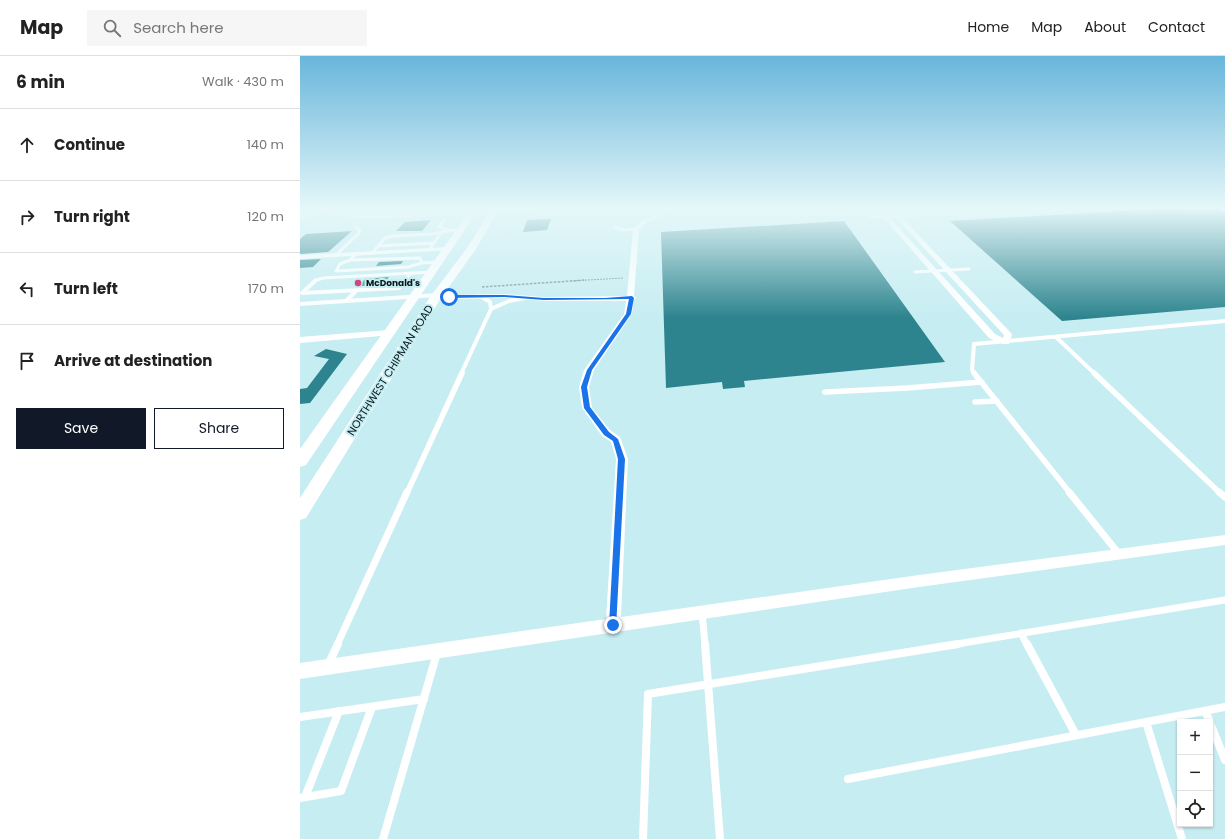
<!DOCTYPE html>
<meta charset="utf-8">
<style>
body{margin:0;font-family:Poppins,sans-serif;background:#f6f6f6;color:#222}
.controls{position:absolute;right:12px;bottom:12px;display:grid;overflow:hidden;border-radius:0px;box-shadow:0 1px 3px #0004}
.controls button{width:36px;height:36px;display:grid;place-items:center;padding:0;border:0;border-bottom:1px solid #e0e0e0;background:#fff;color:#222;font:20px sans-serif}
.stop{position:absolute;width:12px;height:12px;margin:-9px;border:3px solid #1a73e8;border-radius:50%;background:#fff}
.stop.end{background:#1a73e8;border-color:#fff;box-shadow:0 1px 4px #0008}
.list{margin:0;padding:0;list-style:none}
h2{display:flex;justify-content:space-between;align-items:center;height:52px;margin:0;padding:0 16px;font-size:17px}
h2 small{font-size:13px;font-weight:400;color:#767676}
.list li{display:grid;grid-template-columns:26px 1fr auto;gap:12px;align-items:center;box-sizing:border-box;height:72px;padding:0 16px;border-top:1px solid #e0e0e0}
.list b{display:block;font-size:15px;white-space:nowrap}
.list em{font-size:13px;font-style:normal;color:#767676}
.actions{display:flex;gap:8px;padding:12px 16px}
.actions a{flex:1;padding:9px 0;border:1px solid #111827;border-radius:0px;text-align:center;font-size:14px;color:#111827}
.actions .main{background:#111827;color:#fff}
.icon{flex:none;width:22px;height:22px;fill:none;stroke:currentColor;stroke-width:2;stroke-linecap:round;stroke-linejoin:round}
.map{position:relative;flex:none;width:925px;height:783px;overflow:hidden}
header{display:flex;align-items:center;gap:24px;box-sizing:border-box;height:56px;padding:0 20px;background:#fff;border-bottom:1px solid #e0e0e0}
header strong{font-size:19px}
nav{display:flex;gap:22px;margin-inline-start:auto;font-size:14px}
.search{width:280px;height:36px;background:#f6f6f6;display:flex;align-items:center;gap:10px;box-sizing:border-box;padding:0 14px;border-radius:0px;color:#767676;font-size:15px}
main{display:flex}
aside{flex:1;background:#fff}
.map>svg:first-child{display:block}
.building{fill:#2d848e}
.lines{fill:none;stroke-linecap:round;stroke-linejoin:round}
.path-far1{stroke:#7c999d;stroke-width:1;stroke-dasharray:2 1;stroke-linecap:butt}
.path{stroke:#7c999d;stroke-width:1.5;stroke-dasharray:2.5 1.5;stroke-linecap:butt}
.service-far4{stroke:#fff;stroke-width:3}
.service-far3{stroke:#fff;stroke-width:4}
.service-far2{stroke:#fff;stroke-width:5.5}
.service-far1{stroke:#fff;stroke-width:7}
.service{stroke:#fff;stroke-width:8}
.minor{fill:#fff;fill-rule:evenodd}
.tertiary{fill:#fff;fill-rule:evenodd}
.secondary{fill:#fff;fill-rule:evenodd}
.route{fill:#1a73e8}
.poi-dot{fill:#d0457a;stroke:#c6edf2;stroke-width:1.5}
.labels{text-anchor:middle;stroke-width:4;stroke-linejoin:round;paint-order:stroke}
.far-poi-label{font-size:9px;font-weight:bold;fill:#081719;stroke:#c6edf2;text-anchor:start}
.street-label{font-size:11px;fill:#081719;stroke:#c6edf2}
</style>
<header>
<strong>Map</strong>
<div class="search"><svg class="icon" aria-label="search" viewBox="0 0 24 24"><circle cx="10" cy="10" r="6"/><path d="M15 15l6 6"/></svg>Search here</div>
<nav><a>Home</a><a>Map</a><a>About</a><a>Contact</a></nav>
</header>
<main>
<aside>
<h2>6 min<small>Walk · 430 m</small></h2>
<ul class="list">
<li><svg class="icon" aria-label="ahead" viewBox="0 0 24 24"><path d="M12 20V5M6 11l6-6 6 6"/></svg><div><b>Continue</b></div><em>140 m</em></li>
<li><svg class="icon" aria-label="right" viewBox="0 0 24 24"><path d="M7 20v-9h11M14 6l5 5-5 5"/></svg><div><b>Turn right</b></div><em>120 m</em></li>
<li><svg class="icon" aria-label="left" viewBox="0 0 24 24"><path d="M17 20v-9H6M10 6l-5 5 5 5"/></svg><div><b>Turn left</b></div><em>170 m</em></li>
<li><svg class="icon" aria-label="arrive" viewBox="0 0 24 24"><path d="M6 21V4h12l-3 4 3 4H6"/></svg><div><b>Arrive at destination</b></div></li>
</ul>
<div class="actions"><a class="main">Save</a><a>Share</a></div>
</aside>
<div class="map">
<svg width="925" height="783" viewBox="0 0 925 783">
<rect width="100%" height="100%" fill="#c6edf2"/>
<!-- building -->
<path class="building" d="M855,153H883L886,154L917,153L925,156V251L762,265L650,165Z
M251,163L247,174L223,176L227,164Z
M131,164L122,175H96L105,166Z
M544,165L645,306L444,325L445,331L423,333L422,326L366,332L361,176Z
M52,175L28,196L0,198V183L6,178Z
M21,203L13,211L0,212V204Z
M103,205L101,208L76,210L79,206Z
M89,221L82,229L59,230L65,223Z
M26,293L47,298L10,347L0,348V333L7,332L29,303L14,300Z"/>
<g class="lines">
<!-- path-far1 -->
<path class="path-far1" d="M240,154L276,153
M270,225L323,222"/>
<!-- path -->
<path class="path" d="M182,231L286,224"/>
<!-- service-far4 -->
<path class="service-far4" d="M78,155L81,153
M0,161L25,153
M571,161L616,159
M145,163L139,171L149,174
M315,171L323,174L336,173
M78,190L134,187
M129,194L141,177
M72,197L85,182L93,180L131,178L162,173
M56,198L50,204L120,202L122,207L139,206
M36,199L59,177L60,174L56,171
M50,204L40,208L36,215L108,211L122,207
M615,216L669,213
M14,225L23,222L132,216
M104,225L110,218"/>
<!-- service-far3 -->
<path class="service-far3" d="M16,224L2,237L99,232L105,224
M180,240L190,246L191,253L209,245L225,242
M47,244L56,235
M757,282L795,318
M161,318L191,253
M675,318L672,314L674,288L925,265"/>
<!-- service-far2 -->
<path class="service-far2" d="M674,317L770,437
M794,317L920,437
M525,336L607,332L682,326
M675,346L697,345
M107,437L162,317"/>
<!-- service-far1 -->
<path class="service-far1" d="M769,436L819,498
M919,436L925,441
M402,556L405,589
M721,577L727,589
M37,589L107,436
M651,589L925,544"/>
<!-- service -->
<path class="service" d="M405,588L420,783
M727,588L776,679
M28,609L38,588
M905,655L910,666
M0,661L124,643
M846,666L882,783
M910,667L925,704
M548,723L925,651
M5,741L39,655
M0,742L41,735L72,651
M83,783L137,597
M343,783L348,638L658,588"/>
<!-- minor -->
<path class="minor" d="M369,153H376L346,167L339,174L334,240L336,242L334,244L332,258L294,314L289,331L292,352L310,374L320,381L328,403L321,561L619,519L925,479V489L619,531L0,623V607L306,563L316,403L311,386L302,380L282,352L279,331L284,314L324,258L326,245H244L205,242L149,243L138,241L0,250V246L138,237L149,239L205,238L244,241L327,240L333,173L342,165Z
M576,153H582L695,278L703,282L704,279L588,153H594L711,277L712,279L709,288H703L689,282Z
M149,191L152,193L151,194L0,203V199Z
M89,274L92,275L93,277L92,279L0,287V281Z"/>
<!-- tertiary -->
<path class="tertiary" d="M14,153H27L68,159L192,153H234L230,155L68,163L42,160L15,155Z"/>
<!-- secondary -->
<path class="secondary" d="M171,153H179L6,409L0,411V393Z
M191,153H199L176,193L141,242L6,462L0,464V442L130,241L167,192Z"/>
</g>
<!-- sky -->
<linearGradient id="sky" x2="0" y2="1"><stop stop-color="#68b6db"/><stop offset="0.58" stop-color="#e5f7f9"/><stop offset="1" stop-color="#e5f7f9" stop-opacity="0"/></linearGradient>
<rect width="925" height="262" fill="url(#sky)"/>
<!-- route -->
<path class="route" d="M149,239H205L244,242H305L332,240L334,242L331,258L292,314L287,331L290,351L309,376L318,383L325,403L316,572L313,573L310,572L309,569L318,403L313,385L304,379L284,352L281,331L287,314L326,258L329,243L244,244L205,241L148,242Z"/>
<!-- markers -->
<circle class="poi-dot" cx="58" cy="227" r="4"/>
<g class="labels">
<!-- far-poi labels -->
<g class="far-poi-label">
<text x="66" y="230">McDonald's</text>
</g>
<!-- street labels -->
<g class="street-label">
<text transform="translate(90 314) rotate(-58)" y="4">NORTHWEST CHIPMAN ROAD</text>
</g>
</g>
</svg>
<div class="controls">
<button>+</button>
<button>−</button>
<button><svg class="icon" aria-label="locate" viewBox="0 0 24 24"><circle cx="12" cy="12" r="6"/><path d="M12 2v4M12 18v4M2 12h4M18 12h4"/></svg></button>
</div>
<div class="stop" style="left:149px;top:241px"></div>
<div class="stop end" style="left:313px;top:569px"></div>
</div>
</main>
